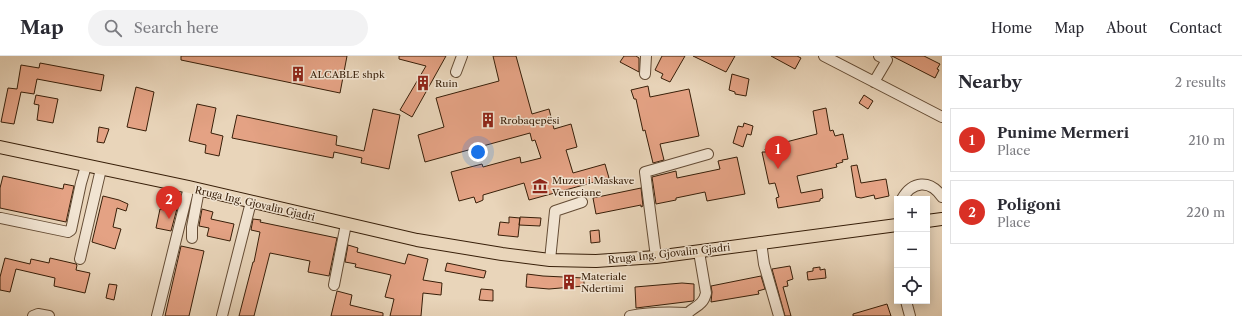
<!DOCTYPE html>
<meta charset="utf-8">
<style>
body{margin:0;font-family:"Libre Caslon Text",serif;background:#f2f2f3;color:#2b2b33}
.controls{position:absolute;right:12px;bottom:12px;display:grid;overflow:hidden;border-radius:0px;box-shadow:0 2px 10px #0003}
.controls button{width:36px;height:36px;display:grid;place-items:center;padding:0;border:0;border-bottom:1px solid #e1e1e2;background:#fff;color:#2b2b33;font:20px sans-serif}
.you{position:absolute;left:478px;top:96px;width:14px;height:14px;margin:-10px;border:3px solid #fff;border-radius:50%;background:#1a73e8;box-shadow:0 0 0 6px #1a73e833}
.badge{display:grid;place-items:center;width:26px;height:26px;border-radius:50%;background:#d93025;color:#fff;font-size:13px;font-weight:700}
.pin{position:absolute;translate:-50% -33px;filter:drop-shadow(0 1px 2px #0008)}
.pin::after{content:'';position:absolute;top:21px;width:14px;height:12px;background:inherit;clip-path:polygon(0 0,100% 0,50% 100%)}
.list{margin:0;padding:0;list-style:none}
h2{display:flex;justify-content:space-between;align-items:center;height:52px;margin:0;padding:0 16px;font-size:17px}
h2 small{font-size:13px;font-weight:400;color:#7c7c81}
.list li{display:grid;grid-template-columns:26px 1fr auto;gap:12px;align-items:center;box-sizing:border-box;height:64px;margin:0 8px 8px;padding:0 8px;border:1px solid #e1e1e2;border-radius:0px}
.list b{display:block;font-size:15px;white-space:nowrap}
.list p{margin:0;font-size:13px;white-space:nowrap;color:#7c7c81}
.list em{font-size:13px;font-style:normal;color:#7c7c81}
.icon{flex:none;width:22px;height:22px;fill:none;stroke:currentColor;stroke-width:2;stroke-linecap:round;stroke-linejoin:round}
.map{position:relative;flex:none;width:942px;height:260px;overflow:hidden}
header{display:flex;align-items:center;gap:24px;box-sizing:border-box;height:56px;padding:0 20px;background:#fff;border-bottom:1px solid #e1e1e2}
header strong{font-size:19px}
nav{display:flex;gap:22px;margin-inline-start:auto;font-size:14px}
.search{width:280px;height:36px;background:#f2f2f3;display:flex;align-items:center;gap:10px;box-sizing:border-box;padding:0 14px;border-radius:22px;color:#7c7c81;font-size:15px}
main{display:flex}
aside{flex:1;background:#fff}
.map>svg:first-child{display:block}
.building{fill:#e4a284;stroke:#381f09}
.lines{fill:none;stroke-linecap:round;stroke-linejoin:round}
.minor-casing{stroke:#644c35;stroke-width:12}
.major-casing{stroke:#381f09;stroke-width:14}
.minor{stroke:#f1e4d2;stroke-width:10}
.major{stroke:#e9d5ba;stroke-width:12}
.labels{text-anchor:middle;stroke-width:3;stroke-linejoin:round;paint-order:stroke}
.poi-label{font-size:10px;fill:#381f09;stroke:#f1e4d2;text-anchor:start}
.street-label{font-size:10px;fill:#381f09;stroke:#f1e4d2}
</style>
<header>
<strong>Map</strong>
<div class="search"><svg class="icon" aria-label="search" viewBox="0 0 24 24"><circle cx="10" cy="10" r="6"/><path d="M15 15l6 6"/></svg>Search here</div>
<nav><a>Home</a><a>Map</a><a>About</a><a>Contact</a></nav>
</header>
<main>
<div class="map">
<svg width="942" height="260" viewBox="0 0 942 260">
<rect width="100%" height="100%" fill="#e9d5ba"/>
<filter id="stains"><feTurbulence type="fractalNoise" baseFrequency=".005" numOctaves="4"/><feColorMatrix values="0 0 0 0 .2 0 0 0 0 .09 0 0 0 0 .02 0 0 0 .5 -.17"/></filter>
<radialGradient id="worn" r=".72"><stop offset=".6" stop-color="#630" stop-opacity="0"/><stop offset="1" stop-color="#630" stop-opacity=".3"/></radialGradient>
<!-- building -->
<path class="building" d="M181,0H347L340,37L181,4Z
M399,0H446L412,61L400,54L426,10L399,3Z
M493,0H516L532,58L549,53L554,73L571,68L577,91L566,94L573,117L605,108L609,122L529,144L524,127L483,139V144L481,145L476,147L474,141L459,145L451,116L482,108L483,111L520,101L521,107L541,102L535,84L532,85L530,77L425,106L418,79L444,71L436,42L499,25Z
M624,0H636L639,2V16L620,6Z
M662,0H685L670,26L661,22L663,18L655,14Z
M693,0H735L726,16Z
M771,0H797L801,2L795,13Z
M892,0H924L940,8L937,13L939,14L935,22Z
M40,7L104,19L101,35L37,23L34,38L21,36L14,68L1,66L8,32L17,33L21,9L39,12Z
M732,18L749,23L746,40L735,38V36L729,34Z
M648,30L650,41L689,33L699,80L660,88L664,104L653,107L645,74L643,75L636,43H634L631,34Z
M136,31L154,36L146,75L127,71Z
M36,39L58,43L53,67L37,64L39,49L34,48Z
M864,39L873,45L868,53L859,47Z
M197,48L216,52L211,77L223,80L219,100L205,97L206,89L189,85Z
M826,52L830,75L833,74L835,80L843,78L848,103L842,104L843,106L836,108L837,111L797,120L801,137L822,133L823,142L820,143V145L778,152L776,142L779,141L775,127L769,128L762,96H766L765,93L786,88V86L817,78L813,55Z
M373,53L400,59L389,113L361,107L362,102L334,96L333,102L232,82L237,59L337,80L336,89L364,95Z
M744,67L753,70L751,79L747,78L743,91L733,87L738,70L743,71Z
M99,71L109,73L104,87L97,86Z
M737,101L745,138L707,145L705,136L676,142V144L656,148L652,121L676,115L677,122L720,113L718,105Z
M857,109L861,127L886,123L889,140L875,143L874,139L861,142L856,141L851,110Z
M3,120L63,133L64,128L74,130L66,166L0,152V132Z
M641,132L643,150L641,151V149L596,158L593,142Z
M103,140L119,144L128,148L126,155L117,152L113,171L121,173L115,193L92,186Z
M171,148L178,149L171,175L156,172L160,153L169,155Z
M202,153L213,156L211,163L234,168L230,185L207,180L209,172L199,170Z
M509,161L520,162L518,181L498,179L500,166L509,167Z
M520,161L541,162L540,170L519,169Z
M253,163L261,164L260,166L337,182L329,220L308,216L310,205L270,197L254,260H239L253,206H254L260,176L251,174Z
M599,174L600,186L591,187L590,175Z
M348,189L358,192L357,196L405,208L408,198L428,203L423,224L442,227L441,239L423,237L421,260H390L394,243L385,241L391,219L355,211L356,208L345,206Z
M181,190L204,195L189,260H165Z
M5,202L30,208L31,203L49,207L50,202L76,208L77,209L76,214L90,217L85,237L54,230L55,222L16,213L10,236L0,234V221Z
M447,207L486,215L484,222L445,215Z
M790,210L793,223L787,225L788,230L783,231L791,260H785L772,213Z
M820,211V214L825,213L826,222L808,224L807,216L813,215V212Z
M527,218L543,220L584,222V230L549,233L526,231Z
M761,220L765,233L758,235L759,238L711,246L712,236L711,230Z
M682,227L694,228V244L693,245L636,252L635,231Z
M109,228L117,229L114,244L106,242Z
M481,233L493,234V245L479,244Z
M337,235L352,239L350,249L383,257V260H331Z
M887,248L891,260H853V258Z"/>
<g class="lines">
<defs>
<path id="minor" d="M824,0L942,61
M456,16L462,0
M645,18L646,0
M874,26L887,4L879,0
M902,143C912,125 930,123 942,141
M1,162L68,176L71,174L81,127L86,110
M192,182V171L199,134
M761,186L764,208L779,260
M656,201L645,116L708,98
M80,203L101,113
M550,204L555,155L582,146
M334,229L346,168
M906,245L910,260
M33,260L38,258L49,260
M157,260L189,131
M222,260L251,146
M630,260C649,256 668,256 687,257
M686,260C690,251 703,252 706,237L699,196"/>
<path id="major" d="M0,91L189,131L417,184L502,198L550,204L596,205L656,201L897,169
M927,165L942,163"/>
</defs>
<!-- minor casing -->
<use href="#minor" class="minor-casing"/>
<!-- major casing -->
<use href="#major" class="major-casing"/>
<!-- minor -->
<use href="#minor" class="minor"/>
<!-- major -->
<use href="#major" class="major"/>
</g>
<!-- icons -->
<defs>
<symbol id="building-bare" viewBox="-9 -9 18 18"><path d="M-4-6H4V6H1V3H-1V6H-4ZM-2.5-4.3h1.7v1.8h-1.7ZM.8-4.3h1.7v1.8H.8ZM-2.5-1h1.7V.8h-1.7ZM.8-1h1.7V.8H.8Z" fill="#8f2418" stroke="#f1e4d2" stroke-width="2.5" paint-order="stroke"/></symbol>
<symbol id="museum-bare" viewBox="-9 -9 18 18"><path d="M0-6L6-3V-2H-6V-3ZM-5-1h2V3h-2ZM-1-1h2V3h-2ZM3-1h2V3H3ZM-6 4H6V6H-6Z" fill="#8f2418" stroke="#f1e4d2" stroke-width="2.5" paint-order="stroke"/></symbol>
</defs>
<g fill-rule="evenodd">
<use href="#building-bare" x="287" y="7" width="22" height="22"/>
<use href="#building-bare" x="412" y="16" width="22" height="22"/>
<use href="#building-bare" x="477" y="53" width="22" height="22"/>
<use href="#museum-bare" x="529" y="119" width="22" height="22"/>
<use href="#building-bare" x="558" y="215" width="22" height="22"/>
</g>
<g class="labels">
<!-- poi labels -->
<g class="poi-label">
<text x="310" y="22">ALCABLE shpk</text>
<text x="435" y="31">Ruin</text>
<text x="500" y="68">Rrobaqepësi</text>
<text x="552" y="128">Muzeu i Maskave<tspan x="552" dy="12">Veneciane</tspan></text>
<text x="581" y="224">Materiale<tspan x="581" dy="12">Ndertimi</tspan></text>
</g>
<!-- street labels -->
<g class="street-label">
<text transform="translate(255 147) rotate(13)" y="4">Rruga Ing. Gjovalin Gjadri</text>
<text transform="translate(669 197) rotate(-6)" y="4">Rruga Ing. Gjovalin Gjadri</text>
</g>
</g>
<rect width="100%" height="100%" filter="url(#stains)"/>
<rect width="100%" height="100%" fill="url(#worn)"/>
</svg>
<div class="controls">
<button>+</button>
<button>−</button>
<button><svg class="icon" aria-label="locate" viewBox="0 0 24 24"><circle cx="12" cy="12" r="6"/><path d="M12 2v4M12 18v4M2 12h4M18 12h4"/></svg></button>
</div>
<div class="you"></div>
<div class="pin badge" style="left:778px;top:113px">1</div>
<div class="pin badge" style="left:169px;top:163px">2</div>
</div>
<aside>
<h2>Nearby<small>2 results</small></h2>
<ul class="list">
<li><span class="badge">1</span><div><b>Punime Mermeri</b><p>Place</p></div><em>210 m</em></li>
<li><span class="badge">2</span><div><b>Poligoni</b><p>Place</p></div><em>220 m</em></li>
</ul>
</aside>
</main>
